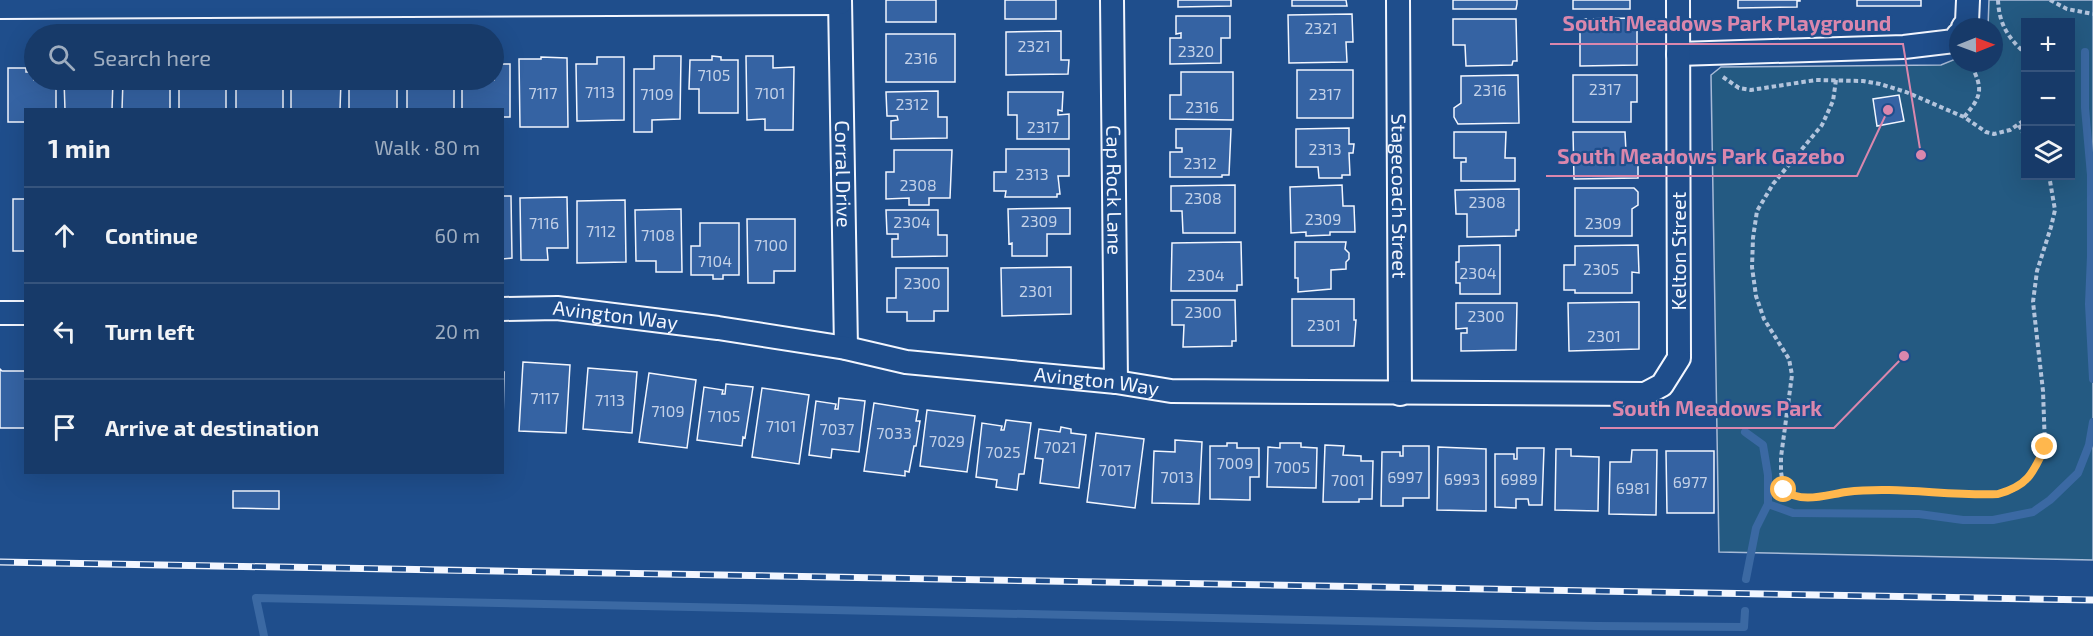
<!DOCTYPE html>
<meta charset="utf-8">
<style>
body{margin:0;font-family:"Exo 2",sans-serif;background:#20416f;color:#f1f3f6}
.controls{position:absolute;right:18px;top:18px;display:grid;overflow:hidden;border-radius:0px;box-shadow:0 6px 24px #0002}
.controls button{width:54px;height:54px;display:grid;place-items:center;padding:0;border:0;border-bottom:2px solid #36547d;background:#173a69;color:#f1f3f6;font:30px sans-serif}
.compass{position:absolute;left:1949px;top:18px;width:54px;height:54px;border-radius:50%;background:#173a69;box-shadow:0 6px 24px #0002;rotate:89deg}
.stop{position:absolute;width:18px;height:18px;margin:-14px;border:4px solid #ffb74d;border-radius:50%;background:#fff}
.stop.end{background:#ffb74d;border-color:#fff;box-shadow:0 2px 6px #0008}
.list{margin:0;padding:0;list-style:none}
h2{display:flex;justify-content:space-between;align-items:center;height:78px;margin:0;padding:0 24px;font-size:26px}
h2 small{font-size:20px;font-weight:400;color:#9eadc0}
.list li{display:grid;grid-template-columns:39px 1fr auto;gap:18px;align-items:center;box-sizing:border-box;height:96px;padding:0 24px;border-top:2px solid #36547d}
.list b{display:block;font-size:22px;white-space:nowrap}
.list em{font-size:20px;font-style:normal;color:#9eadc0}
.icon{flex:none;width:33px;height:33px;fill:none;stroke:currentColor;stroke-width:2;stroke-linecap:round;stroke-linejoin:round}
.map{position:relative;flex:none;width:2093px;height:636px;overflow:hidden}
.search{position:absolute;background:#173a69;box-shadow:0 6px 24px #0002;left:24px;top:24px;width:480px;height:66px;display:flex;align-items:center;gap:15px;box-sizing:border-box;padding:0 21px;border-radius:33px;color:#9eadc0;font-size:22px}
.panel{position:absolute;background:#173a69;box-shadow:0 6px 24px #0002;left:24px;top:108px;width:480px;height:366px;border-radius:0px}
.map>svg:first-child{display:block}
.green{fill:#245a82;stroke:#a8bbd7;stroke-width:1.5;fill-rule:evenodd}
.lines{fill:none;stroke-linecap:round;stroke-linejoin:round}
.stream{stroke:#3b69a3;stroke-width:8}
.building{fill:#3563a3;stroke:#f2f6ff;stroke-width:1.5}
.street-casing{stroke:#f2f6ff;stroke-width:26}
.path{stroke:#b3c4dc;stroke-width:4;stroke-dasharray:4.5 3;stroke-linecap:butt}
.street{stroke:#1f4e8c;stroke-width:22}
.rail-casing{stroke:#f2f6ff;stroke-width:7}
.rail{stroke:#1f4e8c;stroke-width:4.5;stroke-dasharray:14;stroke-linecap:butt}
.route{stroke:#ffb74d;stroke-width:8}
.labels{text-anchor:middle;stroke-width:4.5;stroke-linejoin:round;paint-order:stroke}
.number-label{font-size:16px;fill:#c3d1e8}
.street-label{font-size:20px;fill:#f2f6ff;stroke:#1f4e8c}
.leader{fill:none;stroke:#da87ad;stroke-width:2}
.callout-dot{fill:#da87ad;stroke:#1f4e8c;stroke-width:2}
.callout-label{font-size:21px;text-anchor:middle;font-weight:bold;fill:#da87ad;stroke:#1f4e8c;stroke-width:4.5;stroke-linejoin:round;paint-order:stroke}
</style>
<div class="map">
<svg width="2093" height="636" viewBox="0 0 2093 636">
<rect width="100%" height="100%" fill="#1f4e8c"/>
<!-- green -->
<path class="green" d="M1989,0H2093V560L1719,552L1711,75L1721,67L1941,65L1958,58V63H1994V27H1988ZM2026,22H2070V176H2026Z"/>
<g class="lines">
<!-- stream -->
<path class="stream" d="M2085,52V108L2091,175V256L2089,304L2093,379
M1745,432L1763,445L1768,475V504L1756,528L1746,579
M1768,504L1793,513L1919,514L1963,520H1993L2033,512L2050,500L2078,473L2089,445L2093,422
M264,636L256,598L1597,626L1744,627L1745,611"/>
</g>
<!-- building -->
<path class="building" d="M886,0H936V22H886Z
M1005,0H1056V19H1005Z
M1178,0H1231V6L1178,7Z
M1292,0H1346L1347,6H1292Z
M1453,0H1517V4L1516,9H1453Z
M1573,0H1630V9H1573Z
M1738,0H1800V1H1797V7L1738,8Z
M1857,0H1921V6H1857Z
M1352,14L1353,42H1346L1347,62L1289,63L1288,15Z
M1176,16H1230V38H1221V63L1170,64V38H1181V33L1176,34Z
M1637,18V65L1580,66V19Z
M1453,19H1516L1517,61H1513L1512,65L1466,66L1465,45H1453Z
M1061,31V60H1069L1068,74L1006,75V32Z
M886,34H955V82H886Z
M654,56H681L680,119L652,120V132H634V69H654Z
M712,56L721,57V60H738V113H699V89H689L690,60H712Z
M746,56H773V68L794,67L793,130H765V119L747,120Z
M541,57L567,58L568,127H520L519,59H541Z
M597,57H624V120L577,121L576,64H597Z
M31,61H34V80H56V110H26V122H8V68H26V72H31Z
M494,64H510V117H502V110L462,109V80H494Z
M1297,70H1353V118H1297Z
M1181,72H1233V120L1170,119V95H1181Z
M1518,75L1519,123L1458,124L1454,117V108L1461,103V76Z
M1573,75H1637V102H1631V122H1573Z
M64,80H113L112,110H65Z
M123,80H170V110H122Z
M179,80H226V110H179Z
M236,80H283V110H236Z
M291,80H341L340,110H291Z
M349,80H397V110H349Z
M407,80H454V110H407Z
M938,91V117H947V138L891,139V121L898,120L897,116H887L886,92Z
M1008,92H1063L1062,111L1058,110V115L1069,114V139H1017V115H1008Z
M1899,95L1904,121L1877,126L1873,99Z
M1349,128V144H1354L1353,153H1349L1350,175H1342V178H1319L1318,167H1296V129Z
M1176,129H1231L1229,175H1222V177H1170V152H1182V148H1176Z
M1454,132H1506L1505,158H1515V181H1461V162H1466V158H1454Z
M1573,132H1625L1626,152H1638V178L1574,179Z
M1006,149H1069V176H1058L1060,194H1057V197H1005L1006,191H994V172H1006Z
M894,150H952L950,198H929V205H909V198L886,199V172H894Z
M1235,185V233H1183L1182,211H1171V186Z
M1342,185L1343,206H1354L1355,232H1330V235L1306,236V232L1291,233L1290,187Z
M1575,188H1634L1638,192V205L1632,209V236H1575Z
M1519,189V230H1516V236L1467,237V214H1456L1455,190Z
M502,196H511L512,258L502,259Z
M567,197L568,248H547L548,260H521L520,198Z
M13,199H26V251H13Z
M625,200L626,262L577,263V201Z
M1070,208V234H1047V256H1012V243L1009,244L1008,209Z
M681,209L682,272H656V261H636L635,210Z
M886,210H938V235H947V256L892,257V239H898V234H887Z
M747,219H795V271H774V283H748Z
M700,223H739V275H723V279H713V275H691V246H700Z
M1241,242L1242,285H1237V291H1171L1172,243Z
M1295,242H1346L1345,249L1349,253V259L1346,262V269L1331,270V289L1298,292V278H1295Z
M1500,245V294H1460V283H1456V262H1459V246Z
M1638,245L1639,273L1632,272V293H1575V290H1564V265H1575V246Z
M1071,267V314L1002,316L1001,268Z
M896,268H948V311H934V321H907V312H887V298H896Z
M1292,299H1354V320H1356L1354,346H1292Z
M1172,300H1235L1236,341H1232V346L1183,347L1184,325H1172Z
M1639,302V349L1569,351L1568,303Z
M1456,303H1517L1516,350L1461,351V333H1467V328L1456,329Z
M523,362L570,365L566,433L519,431Z
M588,368L637,372L632,433L583,429Z
M0,369L2,371H26V428H0Z
M502,372H504L503,424H502Z
M649,373L696,380L687,448L639,442Z
M726,384L753,387L745,438L743,437L742,446L697,440L704,387L723,390L722,394H725Z
M762,388L809,395L799,464L752,457Z
M839,398L865,401L859,452L832,449L831,458L809,455L816,401L836,404L835,409H838Z
M874,403L918,410L916,421H920L916,446H914L909,472L905,471V476L864,471Z
M927,410L975,416L967,472L920,466Z
M1006,420L1031,423L1024,474H1019L1017,490L996,487L997,480L976,477L982,423L1002,426L1001,430H1004Z
M1061,427L1071,429V433L1086,435L1079,488L1040,483L1043,459L1035,458L1039,429L1060,432Z
M1096,433L1144,439L1135,508L1087,502Z
M1175,440L1202,442L1199,504L1152,503L1154,451L1175,452Z
M1227,443H1237V448H1259V477H1250V500L1210,499V446H1227Z
M1280,443H1301V447L1317,448L1316,488L1267,487L1268,447L1280,448Z
M1325,445L1344,446L1343,455L1361,456V461H1373L1372,499H1359V502H1323Z
M1403,446H1429V498H1403V506H1381L1382,452H1400V456H1403Z
M1438,447L1486,449V511L1437,510Z
M1517,448H1544L1542,505H1529L1528,499H1516V508L1495,507V454H1514V459H1517Z
M1556,449H1571V456L1599,457L1598,511L1555,510Z
M1632,450H1657L1656,515L1609,514L1610,462H1631Z
M1666,451H1714V513H1667Z
M233,491H279V509L233,508Z"/>
<g class="lines">
<defs>
<g id="street">
<path id="s1" d="M840,0L846,348"/>
<path id="s2" d="M1112,0L1116,382"/>
<path id="s3" d="M1398,0L1400,394"/>
<path d="M0,7L840,3"/>
<path d="M1963,27L1967,22L1968,0"/>
<path d="M1678,54L1904,47L1954,41L1958,35"/>
<path id="s4" d="M502,309L557,308L718,328L846,348L906,362L1116,382L1171,391L1645,394L1662,385L1679,358L1678,0"/>
<path d="M0,313H26"/>
</g>
</defs>
<!-- street casing -->
<use href="#street" class="street-casing"/>
<!-- path -->
<path class="path" d="M1998,0C1999,24 2008,38 2026,54
M2050,0L2067,9L2093,14
M1723,77L1739,88L1751,90L1816,80L1863,81L1880,84L1906,92L1964,117L1986,132L1994,134L2010,130L2026,119
M1836,80L1833,101L1822,125L1773,184L1757,211L1753,238L1752,267L1756,296L1764,319L1789,359L1792,375L1781,457V472L1784,490C1801,504 1825,495 1846,492C1896,486 1947,496 1998,494L2013,490L2028,480L2037,466L2045,447L2043,391L2033,302L2037,271L2051,227L2055,210L2050,181L2046,176
M1964,117C1983,95 1983,88 1970,63
M2019,125L2026,139"/>
<!-- street -->
<use href="#street" class="street"/>
<defs>
<path id="rail" d="M0,562L2093,600"/>
</defs>
<!-- rail casing -->
<use href="#rail" class="rail-casing"/>
<!-- rail -->
<use href="#rail" class="rail"/>
</g>
<g class="lines">
<!-- route -->
<path class="route" d="M1784,490C1801,504 1826,495 1846,492C1896,486 1947,496 1998,494C2027,486 2033,474 2045,447"/>
</g>
<g class="labels">
<!-- number labels -->
<g class="number-label">
<text x="1321" y="34">2321</text>
<text x="1034" y="52">2321</text>
<text x="1196" y="57">2320</text>
<text x="921" y="64">2316</text>
<text x="714" y="81">7105</text>
<text x="1605" y="95">2317</text>
<text x="1490" y="96">2316</text>
<text x="600" y="98">7113</text>
<text x="543" y="99">7117</text>
<text x="770" y="99">7101</text>
<text x="657" y="100">7109</text>
<text x="1325" y="100">2317</text>
<text x="912" y="110">2312</text>
<text x="1202" y="113">2316</text>
<text x="1043" y="133">2317</text>
<text x="1325" y="155">2313</text>
<text x="1200" y="169">2312</text>
<text x="1032" y="180">2313</text>
<text x="918" y="191">2308</text>
<text x="1203" y="204">2308</text>
<text x="1487" y="208">2308</text>
<text x="1323" y="225">2309</text>
<text x="1039" y="227">2309</text>
<text x="912" y="228">2304</text>
<text x="544" y="229">7116</text>
<text x="1603" y="229">2309</text>
<text x="601" y="237">7112</text>
<text x="658" y="241">7108</text>
<text x="771" y="251">7100</text>
<text x="715" y="267">7104</text>
<text x="1601" y="275">2305</text>
<text x="1478" y="279">2304</text>
<text x="1206" y="281">2304</text>
<text x="922" y="289">2300</text>
<text x="1036" y="297">2301</text>
<text x="1203" y="318">2300</text>
<text x="1486" y="322">2300</text>
<text x="1324" y="331">2301</text>
<text x="1604" y="342">2301</text>
<text x="545" y="404">7117</text>
<text x="610" y="406">7113</text>
<text x="668" y="417">7109</text>
<text x="724" y="422">7105</text>
<text x="781" y="432">7101</text>
<text x="837" y="435">7037</text>
<text x="894" y="439">7033</text>
<text x="947" y="447">7029</text>
<text x="1060" y="453">7021</text>
<text x="1003" y="458">7025</text>
<text x="1235" y="469">7009</text>
<text x="1292" y="473">7005</text>
<text x="1115" y="476">7017</text>
<text x="1177" y="483">7013</text>
<text x="1405" y="483">6997</text>
<text x="1462" y="485">6993</text>
<text x="1519" y="485">6989</text>
<text x="1348" y="486">7001</text>
<text x="1690" y="488">6977</text>
<text x="1633" y="494">6981</text>
</g>
<!-- street labels -->
<g class="street-label">
<text dy="7" stroke="none"><textPath href="#s1" startOffset="174">Corral Drive</textPath></text>
<text dy="7" stroke="none"><textPath href="#s2" startOffset="190">Cap Rock Lane</textPath></text>
<text dy="7" stroke="none"><textPath href="#s3" startOffset="196">Stagecoach Street</textPath></text>
<text transform="translate(1679 251) rotate(-90)" y="7">Kelton Street</text>
<text dy="7" stroke="none"><textPath href="#s4" startOffset="114">Avington Way</textPath></text>
<text dy="7" stroke="none"><textPath href="#s4" startOffset="600">Avington Way</textPath></text>
</g>
</g>
<!-- callouts -->
<path class="leader" d="M1921 155L1903 44H1550M1888 110L1857 176H1546M1904 356L1834 428H1600"/>
<g class="callout-dot">
<circle cx="1921" cy="155" r="6"/>
<circle cx="1888" cy="110" r="6"/>
<circle cx="1904" cy="356" r="6"/>
</g>
<g class="callout-label">
<text x="1727" y="31">South Meadows Park Playground</text>
<text x="1701" y="164">South Meadows Park Gazebo</text>
<text x="1717" y="416">South Meadows Park</text>
</g>
</svg>
<div class="controls">
<button>+</button>
<button>−</button>
<button><svg class="icon" aria-label="layers" viewBox="0 0 24 24"><path d="M12 4l9 5-9 5-9-5zM3 14l9 5 9-5"/></svg></button>
</div>
<svg class="compass" viewBox="-18 -18 36 36"><path d="M0-13l5 13h-10z" fill="#e53935"/><path d="M0 13l5-13h-10z" fill="#9eadc0"/></svg>
<div class="stop" style="left:1784px;top:490px"></div>
<div class="stop end" style="left:2045px;top:447px"></div>
<div class="search"><svg class="icon" aria-label="search" viewBox="0 0 24 24"><circle cx="10" cy="10" r="6"/><path d="M15 15l6 6"/></svg>Search here</div>
<section class="panel">
<h2>1 min<small>Walk · 80 m</small></h2>
<ul class="list">
<li><svg class="icon" aria-label="ahead" viewBox="0 0 24 24"><path d="M12 20V5M6 11l6-6 6 6"/></svg><div><b>Continue</b></div><em>60 m</em></li>
<li><svg class="icon" aria-label="left" viewBox="0 0 24 24"><path d="M17 20v-9H6M10 6l-5 5 5 5"/></svg><div><b>Turn left</b></div><em>20 m</em></li>
<li><svg class="icon" aria-label="arrive" viewBox="0 0 24 24"><path d="M6 21V4h12l-3 4 3 4H6"/></svg><div><b>Arrive at destination</b></div></li>
</ul>
</section>
</div>
